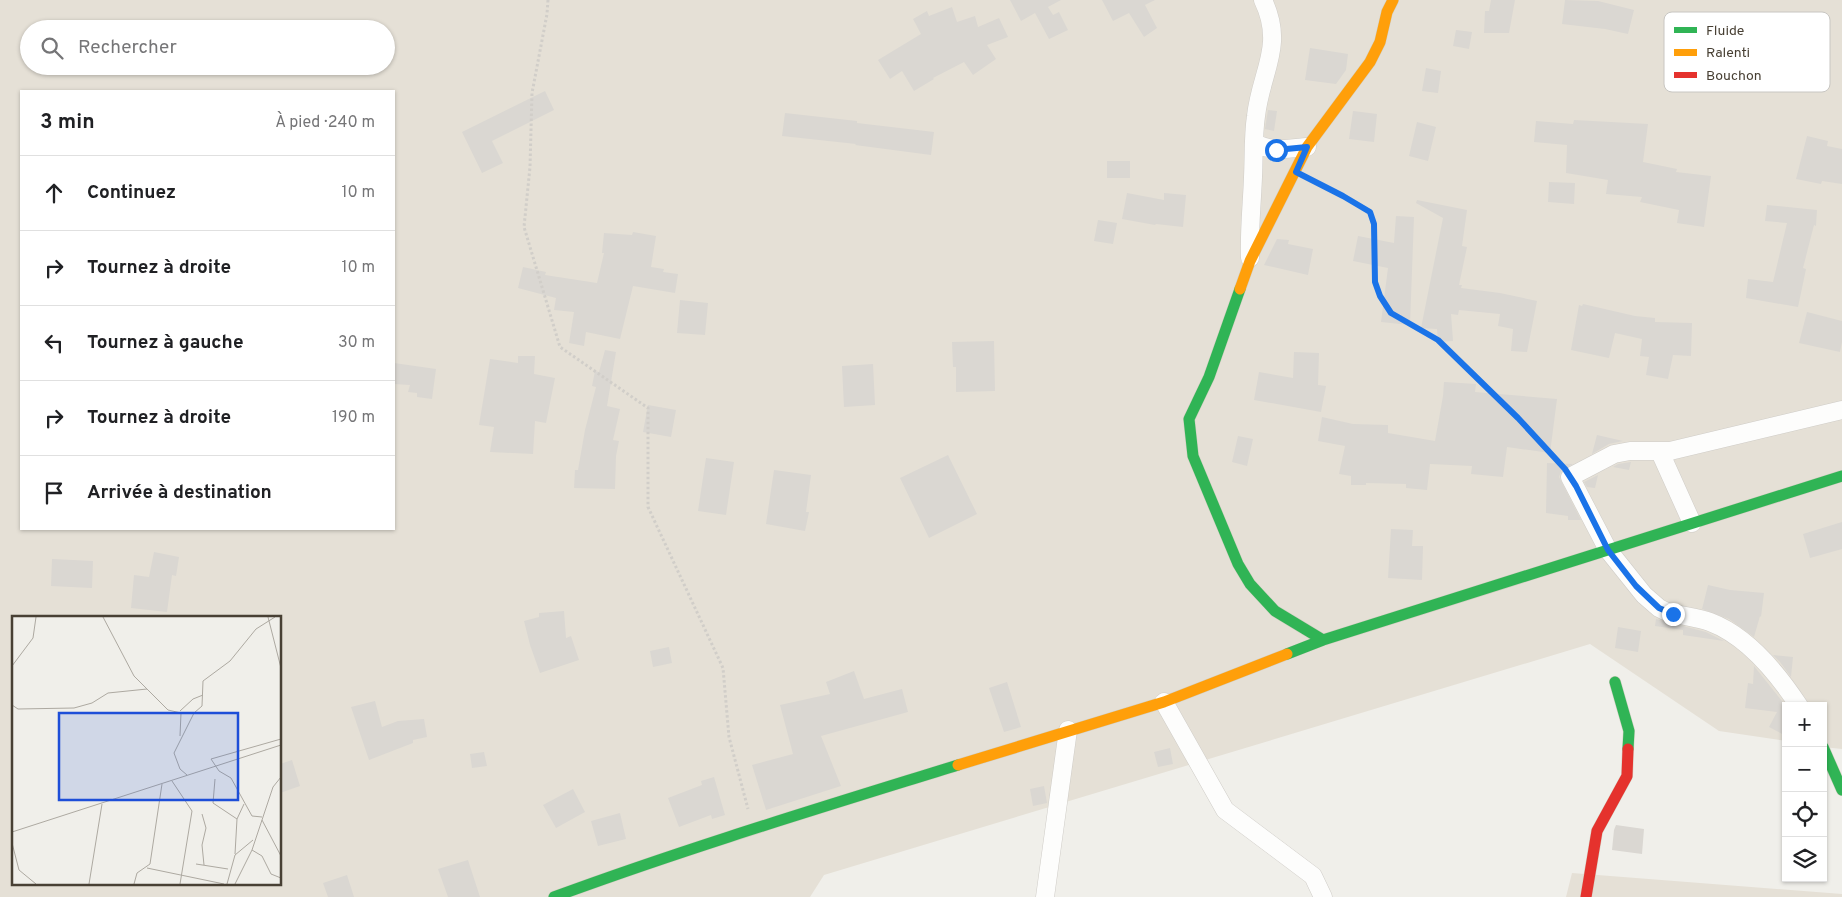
<!DOCTYPE html>
<html lang="fr">
<meta charset="utf-8">
<style>
body{margin:0;font-family:Overpass,sans-serif;background:#f6f6f6;color:#202124}
.controls{position:absolute;right:15px;bottom:15px;display:grid;overflow:hidden;border-radius:0px;box-shadow:0 1px 4px #0004}
.controls button{width:45px;height:45px;display:grid;place-items:center;padding:0;border:0;border-bottom:1px solid #e0e0e0;background:#fff;color:#202124;font:25px sans-serif}
.stop{position:absolute;width:15px;height:15px;margin:-11px;border:4px solid #1a73e8;border-radius:50%;background:#fff}
.stop.end{background:#1a73e8;border-color:#fff;box-shadow:0 1px 5px #0008}
.list{margin:0;padding:0;list-style:none}
h2{display:flex;justify-content:space-between;align-items:center;height:65px;margin:0;padding:0 20px;font-size:21px}
h2 small{font-size:16px;font-weight:400;color:#757577}
.list li{display:grid;grid-template-columns:32px 1fr auto;gap:15px;align-items:center;box-sizing:border-box;height:75px;padding:0 20px;border-top:1px solid #e0e0e0}
.list b{display:block;font-size:19px;white-space:nowrap}
.list em{font-size:16px;font-style:normal;color:#757577}
.icon{flex:none;width:28px;height:28px;fill:none;stroke:currentColor;stroke-width:2;stroke-linecap:round;stroke-linejoin:round}
.map{position:relative;flex:none;width:1842px;height:897px;overflow:hidden}
.search{position:absolute;background:#fff;box-shadow:0 1px 4px #0004;left:20px;top:20px;width:375px;height:55px;display:flex;align-items:center;gap:12px;box-sizing:border-box;padding:0 18px;border-radius:28px;color:#757577;font-size:19px}
.panel{position:absolute;background:#fff;box-shadow:0 1px 4px #0004;left:20px;top:90px;width:375px;height:440px;border-radius:0px}
.map>svg:first-child{display:block}
.residential{fill:#e5e0d6;fill-rule:evenodd}
.building{fill:#dad7d2}
.lines{fill:none;stroke-linecap:round;stroke-linejoin:round}
.street-casing{stroke:#cfccc7;stroke-width:19}
.fast-casing{stroke:#d2cec1;stroke-width:12}
.slow-casing{stroke:#d2cec1;stroke-width:12}
.jam-casing{stroke:#d2cec1;stroke-width:12}
.path{stroke:#d1cec9;stroke-width:3;stroke-dasharray:2.5 2.5;stroke-linecap:butt}
.street{stroke:#fdfdfc;stroke-width:18}
.fast{stroke:#30b455;stroke-width:11}
.slow{stroke:#ff9f0a;stroke-width:11}
.jam{stroke:#e5322d;stroke-width:11}
.route{stroke:#1a73e8;stroke-width:6}
.inset-road{fill:none;stroke:#ada9a1;stroke-width:1}
.view{fill:#1d4ed8;fill-opacity:0.15;stroke:#1d4ed8;stroke-width:2.5}
.inset-edge{fill:none;stroke:#484034;stroke-width:2.5}
.key{fill:#fff;stroke:#c8c6c2;stroke-width:1}
.key-label{font-size:14px;fill:#484034}
</style>
<div class="map">
<svg width="1842" height="897" viewBox="0 0 1842 897">
<rect width="100%" height="100%" fill="#f0efea"/>
<!-- residential -->
<path class="residential" d="M0,0H1842V749L1823,747V706H1786V741L1719,731L1590,644L824,875L810,897H0ZM29,29H386V66H29ZM21,91H394V529H21ZM14,617H280V883H14Z
M1572,873L1842,894V897H1566Z"/>
<!-- building -->
<path class="building" d="M1010,0H1061L1048,7L1053,15L1059,12L1068,30L1049,39L1035,13L1021,21Z
M1102,0H1155L1145,5L1157,28L1144,37L1129,13L1113,21Z
M1491,0H1515L1509,33H1484L1485,11H1489Z
M1565,0L1598,1L1634,10L1628,34L1605,29L1562,24Z
M952,7L957,22L975,16L978,27L999,18L1008,37L987,45L996,59L973,75L964,62L933,78L934,79L914,91L902,71L890,79L878,60L921,34L913,19L927,11L929,16Z
M1456,30L1472,32L1469,49L1453,46Z
M1310,48L1348,54L1346,70L1336,84L1305,80Z
M1426,68L1441,71L1438,93L1422,91Z
M545,91L554,110L492,141L503,163L482,173L462,132Z
M1268,110L1277,111L1274,131L1265,129Z
M1353,111L1377,114L1374,142L1349,139Z
M785,113L857,121V123L934,132L931,155L855,145L856,144L782,136Z
M1574,120L1648,124L1643,162L1677,169L1676,172L1711,176L1704,227L1677,223L1679,210L1640,202L1642,197L1606,194L1608,180L1566,173L1567,145L1534,142L1536,121L1573,124Z
M1417,122L1436,127L1428,161L1409,156Z
M1807,136L1828,141L1827,146L1842,149V184L1822,181L1821,184L1796,179Z
M1107,161H1130V178H1107Z
M1549,182L1575,183L1574,204L1548,202Z
M1127,193L1164,200V193L1186,195L1183,227L1156,224L1155,225L1122,219Z
M1417,200L1467,210L1462,246L1467,247L1459,285H1462L1461,288L1500,293L1537,301L1527,352L1511,351L1513,329L1498,326L1500,314L1459,310L1458,315L1451,314L1453,341L1438,342L1437,329L1421,328L1443,218L1416,203Z
M1767,205L1817,210L1816,226L1814,225L1803,268L1806,269L1798,307L1746,298L1748,279L1773,282L1787,223L1765,221Z
M1396,216L1414,217L1410,325L1381,322L1388,268L1353,261L1358,236L1394,243Z
M1098,220L1117,223L1113,244L1094,241Z
M633,232L656,236L651,267L664,269L663,272L678,274L675,293L633,286L620,339L586,332L584,346L569,343L574,312L554,310L556,298L518,288L523,267L546,272L545,275L597,283L604,253H602L604,233L632,235Z
M1277,239L1289,240L1288,244L1313,249L1308,275L1264,265Z
M680,300L708,303L705,335L677,333Z
M1583,304L1635,316L1655,318V322L1692,323L1691,356L1673,355L1668,379L1646,375L1649,357L1640,356L1642,339L1615,333L1609,358L1571,350L1579,305L1582,306Z
M1807,312L1842,321V342L1840,352L1799,343Z
M994,341L995,391L956,392V367H953L952,342Z
M605,350L616,352L607,406L620,409L613,440L619,441L616,456L615,489L574,488L575,470H578L585,430L596,387L592,386L595,371L599,372Z
M1294,352L1319,353L1318,385L1326,386L1321,412L1254,400L1259,372L1293,378Z
M518,356H535L534,374L555,378L546,423L535,421L533,454L490,452L494,427L479,425L490,359L518,363Z
M394,363L436,369L432,399L417,397V393L408,392L410,385L394,384Z
M873,364L875,405L844,407L842,366Z
M1444,382L1476,384L1475,392L1557,399L1550,453L1507,447L1503,477L1471,474L1472,466L1430,464L1427,490L1406,488V484L1366,483V485H1351V476L1339,474L1345,446L1318,441L1322,417L1353,424L1388,425V433L1435,441L1443,396Z
M648,405L676,410L671,437L643,432Z
M1597,435L1623,441L1609,444L1592,454Z
M1238,436L1253,439L1247,466L1232,462Z
M948,455L977,514L929,538L900,478Z
M706,458L734,462L726,515L698,511Z
M1631,462L1629,470L1613,467L1618,464Z
M1547,463L1573,464L1561,471L1559,477L1581,520H1568V516L1546,513Z
M774,470L811,475L806,512H809L805,531L766,524Z
M1598,475L1595,488L1587,487L1584,482Z
M1842,522V549L1810,558L1803,534Z
M1391,529L1413,530L1412,546H1423L1422,580L1388,578Z
M154,552L179,557L176,576L172,575L167,612L131,608L134,575L149,577Z
M52,559L93,561L92,588L51,586Z
M1708,585L1730,590L1764,593L1761,617L1760,616L1754,637L1729,619L1702,609Z
M564,611L566,638L571,636L579,660L540,673L530,645L524,621L539,617V613Z
M1656,619L1706,632L1724,641L1683,635V630L1655,626Z
M1618,627L1641,631L1638,652L1615,648Z
M669,647L672,663L653,667L650,651Z
M1773,655L1793,657L1791,677L1780,662Z
M1754,666L1786,706V736L1769,727L1777,712L1745,708L1748,683L1753,684Z
M854,671L864,699L902,689L908,712L821,736L841,786L766,810L752,765L793,754L780,705L830,694L826,682Z
M1007,682L1021,727L1004,732L989,688Z
M375,701L382,727L398,721L424,719L427,737L413,740V743L369,760L351,707Z
M1170,748L1173,764L1158,767L1154,752Z
M484,752L487,766L472,768L470,754Z
M292,760L300,786L280,793V764Z
M714,777L725,815L712,819L711,815L679,827L668,798L702,785L701,781Z
M1044,786L1047,803L1033,806L1030,789Z
M573,789L585,812L556,828L543,805Z
M620,813L626,839L598,846L591,821Z
M1616,825L1644,829L1642,854L1612,850L1614,830Z
M468,860L480,897H448L438,869Z
M347,875L354,897H328L323,883Z"/>
<g class="lines">
<defs>
<path id="street" d="M1254,143C1273,152 1286,149 1307,147
M1250,258C1249,231 1252,204 1253,177C1254,157 1253,136 1256,116C1261,71 1285,46 1263,0
M1660,452L1692,523
M1164,702L1225,810L1313,876L1323,897
M1799,706C1778,674 1747,636 1710,622C1696,617 1680,616 1665,611L1659,608L1644,595L1608,550L1570,477L1614,454L1630,451H1670L1842,410
M1045,897L1068,730"/>
<path id="fast" d="M1240,289L1209,377L1189,419L1193,456L1238,564L1250,584L1275,611L1323,640
M1287,654L1323,640L1842,476
M1615,682L1629,731L1628,749
M1823,747L1842,790
M554,897C687,848 823,807 958,765"/>
<path id="slow" d="M1240,289L1250,261L1307,147L1370,62L1380,42L1387,12L1393,0
M958,765L1164,702L1287,654"/>
<path id="jam" d="M1586,897L1597,831L1627,776L1628,749"/>
</defs>
<!-- street casing -->
<use href="#street" class="street-casing"/>
<!-- fast casing -->
<use href="#fast" class="fast-casing"/>
<!-- slow casing -->
<use href="#slow" class="slow-casing"/>
<!-- jam casing -->
<use href="#jam" class="jam-casing"/>
<!-- path -->
<path class="path" d="M548,0L547,14L532,93L530,167L524,227L560,347L648,408V507L723,668L729,737L748,809
M1312,180L1370,212C1382,239 1367,272 1381,298C1392,318 1408,321 1426,332C1435,337 1442,344 1450,351C1489,385 1524,425 1559,463"/>
<!-- street -->
<use href="#street" class="street"/>
<!-- fast -->
<use href="#fast" class="fast"/>
<!-- slow -->
<use href="#slow" class="slow"/>
<!-- jam -->
<use href="#jam" class="jam"/>
</g>
<g class="lines">
<!-- route -->
<path class="route" d="M1276,150L1307,147L1296,172L1343,196L1370,212L1374,224L1375,282L1380,296L1391,313L1438,340L1518,418L1565,469L1576,486L1608,550L1636,586L1659,608L1673,614"/>
</g>
<!-- overview -->
<g transform="translate(12 616)">
<rect width="269" height="269" fill="#f0efea"/>
<path class="inset-road" d="M91,1L122,60L156,94L169,97L168,120M256,1L269,52M0,50L21,22L24,1M0,89L6,93L62,92L80,87L96,77L135,73M168,95L181,83L191,79M175,159L168,153L162,137L182,97L190,90L191,65L218,45L244,13L263,1M203,163L201,187L225,203M160,165L180,195L168,268M190,198L194,212L190,229L192,249M250,201L240,200L219,162L207,155L199,143L269,123M250,204L269,240M0,216L269,129M0,227L7,254L24,268M240,234L250,240L259,258L269,262M223,238L225,203L232,188M184,248L216,253M135,252L212,268M77,268L90,188M122,268L125,257L138,248L150,168M215,268L223,239L241,224M223,268L240,234L261,171L269,161"/>
<path class="view" d="M47,97H226V184H47Z"/>
<rect width="269" height="269" class="inset-edge"/>
</g>
<!-- legend -->
<rect x="1664" y="12" width="166" height="80" rx="8" class="key"/>
<rect x="1674" y="27" width="23" height="6" fill="#30b455"/>
<rect x="1674" y="49" width="23" height="7" fill="#ff9f0a"/>
<rect x="1674" y="72" width="23" height="6" fill="#e5322d"/>
<g class="key-label">
<text x="1706" y="35">Fluide</text>
<text x="1706" y="57">Ralenti</text>
<text x="1706" y="80">Bouchon</text>
</g>
</svg>
<div class="controls">
<button>+</button>
<button>−</button>
<button><svg class="icon" aria-label="locate" viewBox="0 0 24 24"><circle cx="12" cy="12" r="6"/><path d="M12 2v4M12 18v4M2 12h4M18 12h4"/></svg></button>
<button><svg class="icon" aria-label="layers" viewBox="0 0 24 24"><path d="M12 4l9 5-9 5-9-5zM3 14l9 5 9-5"/></svg></button>
</div>
<div class="stop" style="left:1276px;top:150px"></div>
<div class="stop end" style="left:1673px;top:614px"></div>
<div class="search"><svg class="icon" aria-label="search" viewBox="0 0 24 24"><circle cx="10" cy="10" r="6"/><path d="M15 15l6 6"/></svg>Rechercher</div>
<section class="panel">
<h2>3 min<small>À pied · 240 m</small></h2>
<ul class="list">
<li><svg class="icon" aria-label="ahead" viewBox="0 0 24 24"><path d="M12 20V5M6 11l6-6 6 6"/></svg><div><b>Continuez</b></div><em>10 m</em></li>
<li><svg class="icon" aria-label="right" viewBox="0 0 24 24"><path d="M7 20v-9h11M14 6l5 5-5 5"/></svg><div><b>Tournez à droite</b></div><em>10 m</em></li>
<li><svg class="icon" aria-label="left" viewBox="0 0 24 24"><path d="M17 20v-9H6M10 6l-5 5 5 5"/></svg><div><b>Tournez à gauche</b></div><em>30 m</em></li>
<li><svg class="icon" aria-label="right" viewBox="0 0 24 24"><path d="M7 20v-9h11M14 6l5 5-5 5"/></svg><div><b>Tournez à droite</b></div><em>190 m</em></li>
<li><svg class="icon" aria-label="arrive" viewBox="0 0 24 24"><path d="M6 21V4h12l-3 4 3 4H6"/></svg><div><b>Arrivée à destination</b></div></li>
</ul>
</section>
</div>
